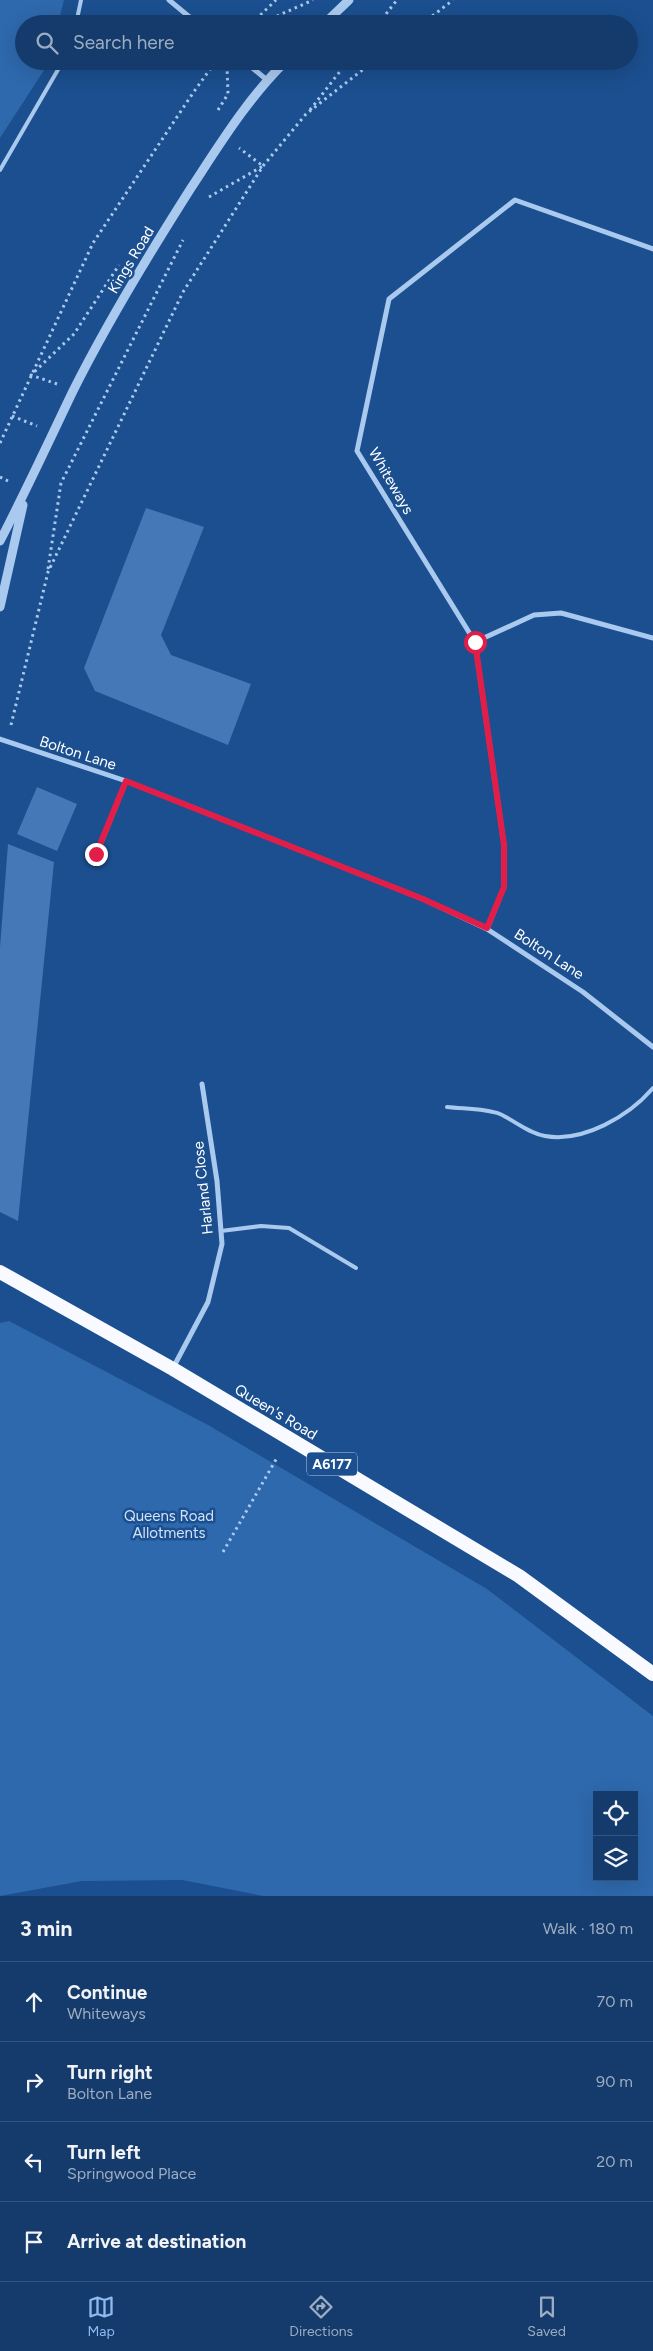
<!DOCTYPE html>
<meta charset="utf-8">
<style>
body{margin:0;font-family:Figtree,sans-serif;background:#214673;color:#f1f3f6}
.controls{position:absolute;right:15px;bottom:15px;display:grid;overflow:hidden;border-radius:0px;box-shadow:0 5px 20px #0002}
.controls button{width:45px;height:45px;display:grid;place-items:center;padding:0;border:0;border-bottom:1px solid #33557e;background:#143b6b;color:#f1f3f6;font:25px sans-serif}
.stop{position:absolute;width:15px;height:15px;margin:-11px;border:4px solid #e11d48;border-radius:50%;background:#fff}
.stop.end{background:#e11d48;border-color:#fff;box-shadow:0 1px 5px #0008}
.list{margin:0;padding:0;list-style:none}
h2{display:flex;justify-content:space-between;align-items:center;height:65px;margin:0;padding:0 20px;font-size:21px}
h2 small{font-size:16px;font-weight:400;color:#9dadc1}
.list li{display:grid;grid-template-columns:32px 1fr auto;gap:15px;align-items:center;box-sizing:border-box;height:80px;padding:0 20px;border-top:1px solid #33557e}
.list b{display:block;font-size:19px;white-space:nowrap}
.list p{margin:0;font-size:16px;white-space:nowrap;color:#9dadc1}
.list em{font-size:16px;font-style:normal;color:#9dadc1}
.icon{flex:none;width:28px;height:28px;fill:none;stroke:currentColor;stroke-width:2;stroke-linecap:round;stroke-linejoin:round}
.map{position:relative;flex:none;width:653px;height:1896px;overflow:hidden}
.search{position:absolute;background:#143b6b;box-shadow:0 5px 20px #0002;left:15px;right:15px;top:15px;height:55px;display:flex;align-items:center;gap:12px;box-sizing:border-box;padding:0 18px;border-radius:28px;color:#9dadc1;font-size:19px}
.sheet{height:385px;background:#143b6b}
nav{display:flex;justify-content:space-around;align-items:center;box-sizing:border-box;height:70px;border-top:1px solid #33557e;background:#143b6b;font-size:14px;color:#9dadc1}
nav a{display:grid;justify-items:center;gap:2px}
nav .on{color:#90b9f0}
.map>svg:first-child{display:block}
.green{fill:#2e69ad;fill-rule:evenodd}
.building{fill:#4478b7}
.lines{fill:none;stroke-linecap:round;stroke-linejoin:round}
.path{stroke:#a9c9ee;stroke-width:3;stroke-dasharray:2.5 4;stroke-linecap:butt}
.service{stroke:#a9c9ee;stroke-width:4}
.minor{stroke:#a9c9ee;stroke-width:5}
.tertiary{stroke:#a9c9ee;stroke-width:9}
.trunk{stroke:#f8faff;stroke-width:14}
.route{stroke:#e11d48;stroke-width:6}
.labels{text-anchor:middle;stroke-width:5;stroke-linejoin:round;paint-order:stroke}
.shield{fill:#1b4f8f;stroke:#bbcadd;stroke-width:1}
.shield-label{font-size:14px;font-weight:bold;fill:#fff}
.street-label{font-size:15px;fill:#fff;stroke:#1b4f8f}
.park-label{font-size:15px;fill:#cfe3fa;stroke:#1b4f8f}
</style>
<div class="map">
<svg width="653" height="1896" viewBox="0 0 653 1896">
<rect width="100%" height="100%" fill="#1b4f8f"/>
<!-- green -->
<path class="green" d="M0,0H64L58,24H24V61H50L0,138Z
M9,1321L208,1425L487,1589L653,1716V1896H263L182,1880L82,1881L0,1896V1323ZM597,1795H634V1877H597Z"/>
<!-- building -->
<path class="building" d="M146,508L204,527L161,635L171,655L251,684L228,745L95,691L84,668Z
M37,787L77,804L57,851L17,834Z
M8,844L54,862L18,1221L0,1212V947Z"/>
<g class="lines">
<!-- path -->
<path class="path" d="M251,24L276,0
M259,24L313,0
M378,24L397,0
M422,24L453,0
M218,110L228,94L227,67
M310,110L348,61
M209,197L263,166L239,148
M57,384L31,375L74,334L119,265
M12,416L37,426
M0,443L93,243L193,93L216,61
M0,477L8,481
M48,569L61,483L183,240
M11,725L48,572L183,292L263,166L306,114L374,61
M223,1552L278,1456"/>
<!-- service -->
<path class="service" d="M76,24L81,0
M0,170L63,61
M447,1107C464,1109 484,1108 500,1114C515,1121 528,1133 545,1136C583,1143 629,1116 653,1088
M221,1231L261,1226L289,1228L356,1268"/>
<!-- minor -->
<path class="minor" d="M169,0L198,24
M244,61L267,80
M475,642L534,615L561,613L653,638
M0,739L126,781L423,899L487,929L583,992L653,1047
M96,855L126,781
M487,929L504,887V845L475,642L357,451L389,299L515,200L653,249
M173,1368L208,1302L222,1244L217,1181L202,1084"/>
<!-- tertiary -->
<path class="tertiary" d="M324,24L349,0
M0,541C26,491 49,441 73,391C108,321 149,254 191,188C220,144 248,98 286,61
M0,607L23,505"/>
<!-- trunk -->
<path class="trunk" d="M0,1272L173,1369L519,1576L653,1674"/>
</g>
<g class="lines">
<!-- route -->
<path class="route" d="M96,854L126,781L423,899L487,928L504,887V845L475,642"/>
</g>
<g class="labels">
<!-- shield labels -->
<rect class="shield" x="307" y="1452.5" width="50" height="23" rx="4"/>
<g class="shield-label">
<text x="332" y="1469">A6177</text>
</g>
<!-- street labels -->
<g class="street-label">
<text transform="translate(131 260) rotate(-59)" y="5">Kings Road</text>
<text transform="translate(391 481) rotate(60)" y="5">Whiteways</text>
<text transform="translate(78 753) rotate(18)" y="5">Bolton Lane</text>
<text transform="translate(549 954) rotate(33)" y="5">Bolton Lane</text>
<text transform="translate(203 1188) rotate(-96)" y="5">Harland Close</text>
<text transform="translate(276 1412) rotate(31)" y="5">Queen's Road</text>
</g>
<!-- park labels -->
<g class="park-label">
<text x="169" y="1521">Queens Road<tspan x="169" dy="17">Allotments</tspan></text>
</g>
</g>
</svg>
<div class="controls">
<button><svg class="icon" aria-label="locate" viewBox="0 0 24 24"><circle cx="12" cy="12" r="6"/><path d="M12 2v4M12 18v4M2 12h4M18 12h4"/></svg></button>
<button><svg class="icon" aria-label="layers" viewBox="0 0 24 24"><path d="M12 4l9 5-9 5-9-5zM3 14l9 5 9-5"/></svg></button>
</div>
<div class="stop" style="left:475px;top:642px"></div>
<div class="stop end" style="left:96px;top:854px"></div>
<div class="search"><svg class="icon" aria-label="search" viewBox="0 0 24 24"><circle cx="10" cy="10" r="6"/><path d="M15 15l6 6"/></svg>Search here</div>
</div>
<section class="sheet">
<h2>3 min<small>Walk · 180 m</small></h2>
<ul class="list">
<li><svg class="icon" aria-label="ahead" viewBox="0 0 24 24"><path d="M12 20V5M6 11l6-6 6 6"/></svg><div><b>Continue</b><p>Whiteways</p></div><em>70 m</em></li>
<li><svg class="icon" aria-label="right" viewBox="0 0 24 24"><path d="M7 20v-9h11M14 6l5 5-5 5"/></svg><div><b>Turn right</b><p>Bolton Lane</p></div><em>90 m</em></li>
<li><svg class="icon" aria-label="left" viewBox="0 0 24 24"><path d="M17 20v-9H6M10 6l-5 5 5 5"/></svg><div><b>Turn left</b><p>Springwood Place</p></div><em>20 m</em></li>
<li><svg class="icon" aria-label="arrive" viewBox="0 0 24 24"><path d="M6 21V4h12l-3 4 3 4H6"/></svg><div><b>Arrive at destination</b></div></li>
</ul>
</section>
<nav>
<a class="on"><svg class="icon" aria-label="map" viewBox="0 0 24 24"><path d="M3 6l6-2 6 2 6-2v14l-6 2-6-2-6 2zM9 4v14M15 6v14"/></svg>Map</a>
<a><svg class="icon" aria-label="directions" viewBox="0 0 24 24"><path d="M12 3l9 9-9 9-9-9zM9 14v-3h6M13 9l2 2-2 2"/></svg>Directions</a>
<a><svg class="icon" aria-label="saved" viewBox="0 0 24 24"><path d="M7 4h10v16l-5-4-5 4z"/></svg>Saved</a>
</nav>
